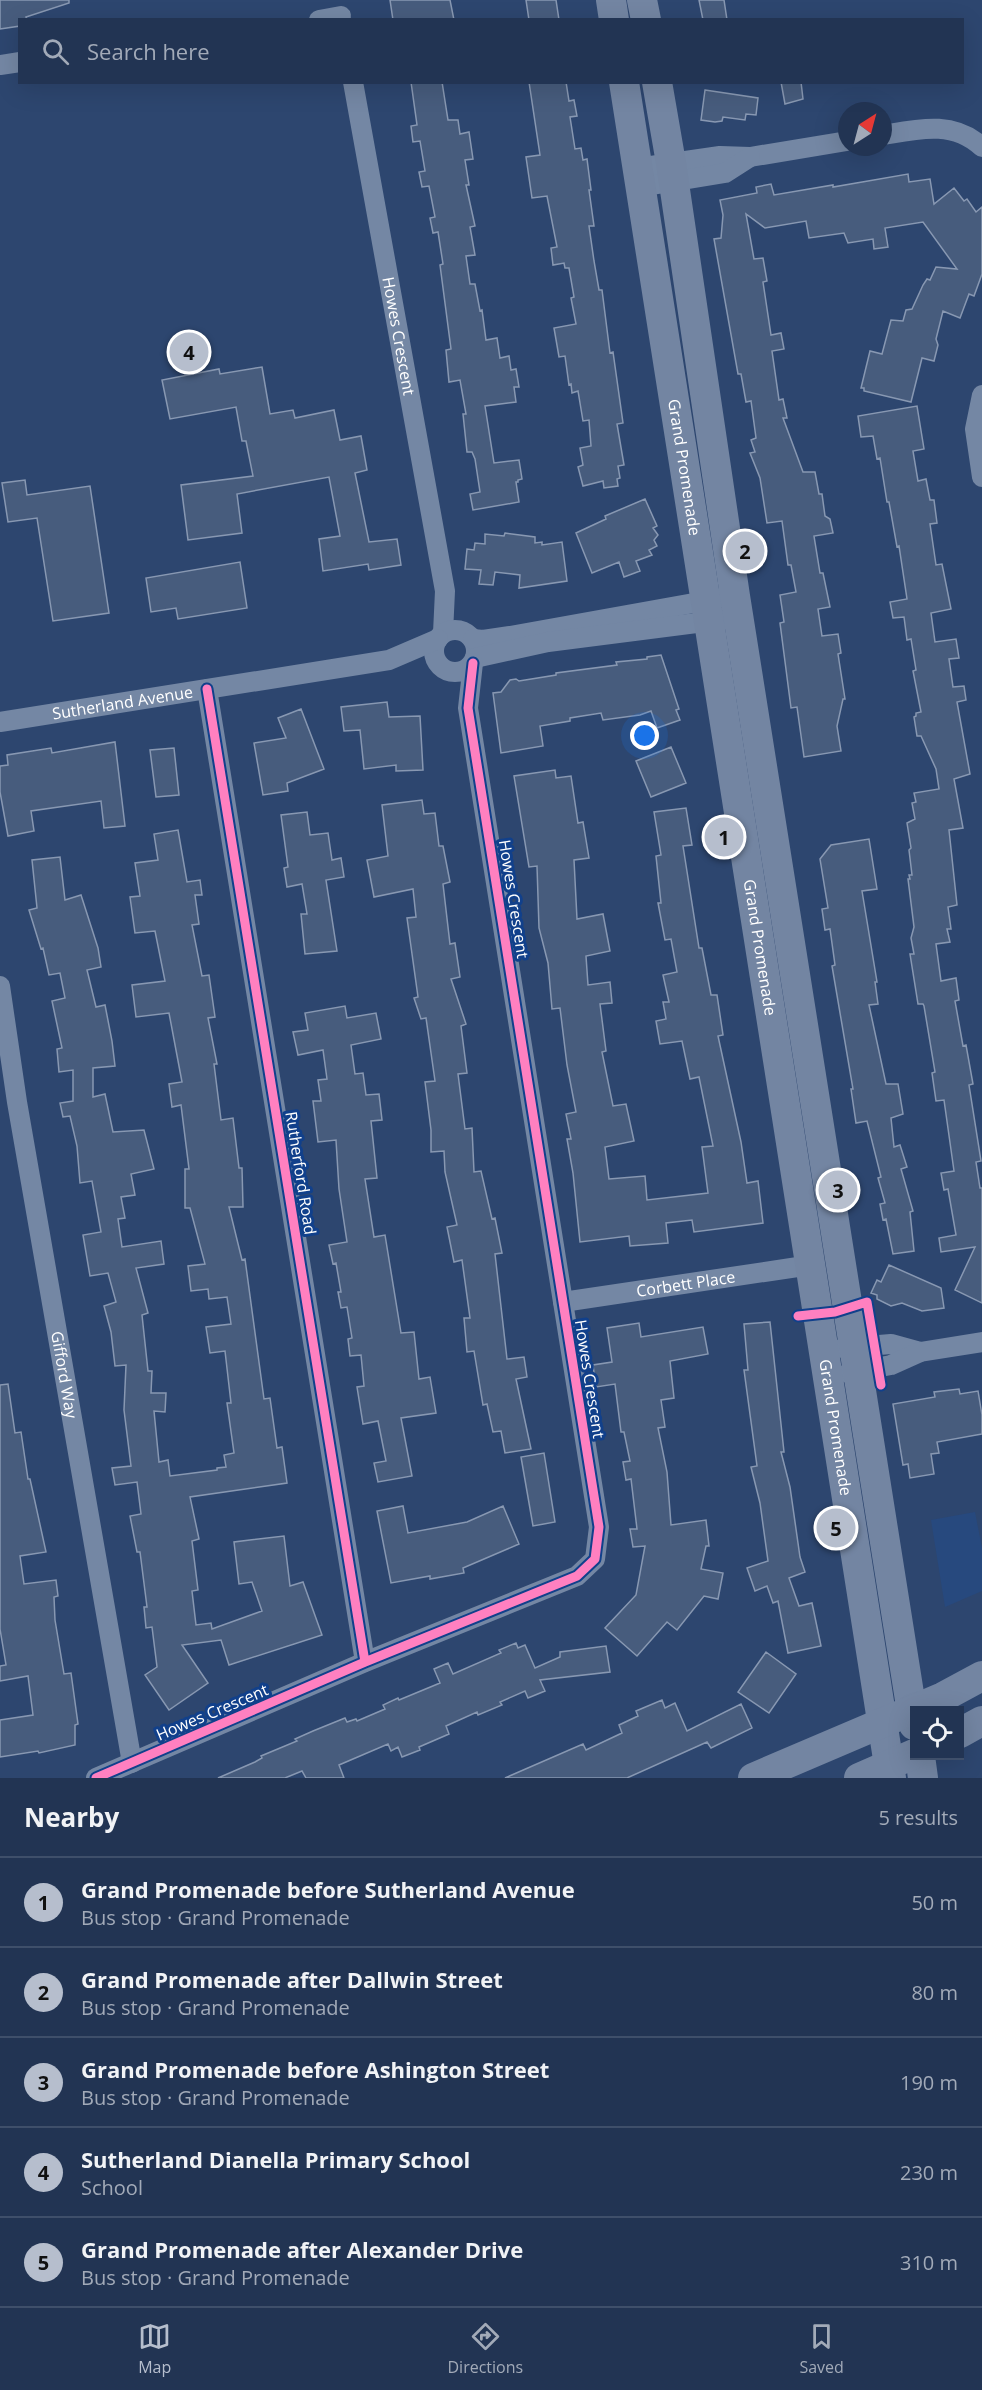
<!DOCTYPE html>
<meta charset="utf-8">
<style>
body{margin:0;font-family:"Open Sans",sans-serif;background:#2e3f5d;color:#f1f3f6}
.controls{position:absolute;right:18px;bottom:18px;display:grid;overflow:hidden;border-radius:0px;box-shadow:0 6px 24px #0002}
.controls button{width:54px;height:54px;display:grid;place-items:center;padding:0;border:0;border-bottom:2px solid #3f4f6a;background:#223453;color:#f1f3f6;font:30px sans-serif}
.compass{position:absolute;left:838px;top:102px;width:54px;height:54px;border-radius:50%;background:#223453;box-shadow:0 6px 24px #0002;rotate:36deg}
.you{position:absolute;left:645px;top:736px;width:21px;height:21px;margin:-15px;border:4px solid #fff;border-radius:50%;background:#1a73e8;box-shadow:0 0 0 9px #1a73e833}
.badge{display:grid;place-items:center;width:39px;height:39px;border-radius:50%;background:#b6becd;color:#111;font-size:20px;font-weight:700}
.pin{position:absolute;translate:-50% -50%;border:3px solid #fff;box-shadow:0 2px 6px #0006}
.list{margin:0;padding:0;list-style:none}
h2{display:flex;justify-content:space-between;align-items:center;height:78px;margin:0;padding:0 24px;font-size:26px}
h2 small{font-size:20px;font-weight:400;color:#a2aab8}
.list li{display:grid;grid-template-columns:39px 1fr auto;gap:18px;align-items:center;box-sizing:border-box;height:90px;padding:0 24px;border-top:2px solid #3f4f6a}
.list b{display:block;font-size:22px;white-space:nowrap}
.list p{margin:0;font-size:20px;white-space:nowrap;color:#a2aab8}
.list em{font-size:20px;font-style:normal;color:#a2aab8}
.icon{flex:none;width:33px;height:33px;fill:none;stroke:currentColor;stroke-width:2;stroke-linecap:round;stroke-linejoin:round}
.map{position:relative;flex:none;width:982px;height:1778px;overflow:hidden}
.search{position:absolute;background:#223453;box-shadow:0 6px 24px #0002;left:18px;right:18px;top:18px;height:66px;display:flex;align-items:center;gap:15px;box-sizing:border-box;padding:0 21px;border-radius:0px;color:#a2aab8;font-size:22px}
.sheet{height:528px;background:#223453}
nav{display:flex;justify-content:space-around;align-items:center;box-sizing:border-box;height:84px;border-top:2px solid #3f4f6a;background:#223453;font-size:16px;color:#a2aab8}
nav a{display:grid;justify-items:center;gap:3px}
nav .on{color:#b6becd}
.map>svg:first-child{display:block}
.water{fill:#27497e}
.building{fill:#475c7d;stroke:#8898b2;stroke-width:1.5}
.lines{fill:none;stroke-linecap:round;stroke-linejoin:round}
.minor{stroke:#7487a4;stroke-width:20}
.primary{stroke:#7385a2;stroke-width:30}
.cycleway-casing{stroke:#11408b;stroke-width:13}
.cycleway{stroke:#ff80c0;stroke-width:9}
.labels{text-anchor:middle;stroke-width:6;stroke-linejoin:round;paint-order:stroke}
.street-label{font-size:16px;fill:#fff;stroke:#11408b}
</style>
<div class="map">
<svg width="982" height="1778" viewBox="0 0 982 1778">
<rect width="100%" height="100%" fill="#2d466f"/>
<!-- water -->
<path class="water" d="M975,1512L982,1548V1591L945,1607L931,1520Z"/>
<!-- building -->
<path class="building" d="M0,0H69V3L26,17L27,20H20V26L0,29Z
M390,0H450L454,20H393Z
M526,0H556L559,20H529Z
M699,0H724L727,20H703Z
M411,82H442L448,120H458L460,134L469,132L473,159L465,160L469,185H466L475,226L470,227L475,255L466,256L470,284H475L480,311L482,310L486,340L497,338L500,358L509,356L511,370L516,369L519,387H514L516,402L485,406L494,463L519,460L522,479L518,480V482H516L519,502L473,510L470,494L480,492L475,459L472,452H467L463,414H466L460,380L449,382L446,350L451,349L440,265L443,264L438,232L433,233L430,218L435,217L429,186L422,187L419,172L425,171L420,141L413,142L411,126L417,125Z
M529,82H566L569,101L574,100L577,116L570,117L575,149L581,148L583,160L587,159L591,190H589L594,226H589L594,261L599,290H602L610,353L613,352L623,423L617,424L624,465L618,466L620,478L617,479L618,486L604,488L603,481L583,486L578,467L583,465L580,448L591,446L589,420L583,421L578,391L572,393L571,384L569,385L565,356L559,357L554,328L576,324L571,298L574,297L569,268H565L564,263L553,265L551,248L557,247L547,196L532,198L526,157L540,155Z
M781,82H801L803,99L785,104Z
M705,90L758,98L756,115L746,114L745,120L723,117L722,121L715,122L701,120Z
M908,174L909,182L930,179L934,204L954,188L964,201L967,199L976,212L982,207V274L974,296L969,294L960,318L943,311L936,339L938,345L934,361L922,358L911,402L864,391V388H861L870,351L882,354L891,320L903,321L906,310L912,309L923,285L927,279L930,280L936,267L957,269L923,222L885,228L888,247L874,249L873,239L848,243L844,233L809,238L806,221L765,228L746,214L754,259L763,258L767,281L763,282L771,335L781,333L784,349L772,351L779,400L783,399L787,418H783L803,472H815L819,494H822L825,516L830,519L833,533L814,536L820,573H823L830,607L818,609L822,636L838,634L841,653L838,654L845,699H843L837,726L841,751L804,757L797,707L791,708L780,623L784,622L780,595L796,592L791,565H788L782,521L767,523L760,478L750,453L755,452L751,440L756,438L751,401L746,402L741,374H738L714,239L721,238L723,215L720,200L757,193L756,187L771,184L774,195L833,185V187Z
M262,367L270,414L293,410L295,418L334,410L340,440L361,436L367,470L355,473L369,542L397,539L401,565L369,570L368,564L323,571L319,539L340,536L329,477L237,494L242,533L188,540L181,485L253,476L246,441H242L236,407L170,419L162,380L219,369L220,374Z
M917,406L924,449L913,451L918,481L926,479L930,500H934L937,523L930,524L936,565L942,564L951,609L931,613L935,642L956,639L959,658L949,659L953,687L964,686L966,700L957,702L970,774L954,779L963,828L949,830L957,905L948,907L951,929H947L950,942L936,944L941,981L956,978L959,1000L955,1001L963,1046L966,1045L973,1084L969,1085L981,1161L976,1162L980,1188H982V1303L955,1290L975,1247L941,1252L939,1238L956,1235L948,1189L944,1190L941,1173L954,1171L944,1100L936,1101L932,1073L935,1072L924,1006L923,1004H918L910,954H914L911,938L914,927L908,879H910L909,875H912L909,850L911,848L907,823L915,819L912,803L916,802L914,793L939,789L936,769L921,736H917L914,717L916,716V713L921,712L913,671L916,670L911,639L907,640L904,617L893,618L890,602L907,599L899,546L897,547L889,502H887L880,458L877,459L873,436L861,437L858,416Z
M25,480L27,495L90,486L109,613L53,621L37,518L8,522L2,483Z
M645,499L657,526L653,528L658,535L654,540L657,546L649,550L652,555L636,561L640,571L624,577L619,562L592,573L576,533L606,519L605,516Z
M505,533L535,537V543L542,542V545L562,542L567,581L519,588L520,575L495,572L493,585L479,584L481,570L465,569L467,549L474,550L475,543L485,544V534L504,536Z
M240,562L247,608L178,619L176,608L151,612L146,578Z
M661,655L679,709L676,710L680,720L657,728L651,711L640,715L603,720L601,713L570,718V721L540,726L543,746L501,753L493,693L501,692L510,680L516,679L519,681L556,675V673L617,665L616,662L647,659V657Z
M387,702L389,717L420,716L423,770L396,771V765L364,769L360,730L344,731L341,707Z
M301,709L324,769L287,783L288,791L263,795L254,743L286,738L278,718Z
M115,742L125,826L104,828L101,801L31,811L34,831L8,836L0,792V766L8,765L7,755L51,748L52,753Z
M671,747L686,783L651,797L636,761Z
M174,748L179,795L156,797L150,750Z
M555,770L556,778L571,776L578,823L583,822L589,858L574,860L577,919L603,914L610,951L586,956L588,985L610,982L612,1003L600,1004L606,1051L602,1052L613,1106L626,1104L634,1141L605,1147L609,1179L645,1176L647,1200L708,1193L702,1147L713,1146L699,1077L690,1079L682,1041L660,1044L656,1021L666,1019L663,1002H669L663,975L677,972L671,939L665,940L658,903H661L656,856L661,855L654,812L686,808L692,845L683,846L699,948H702L711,995H717L723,1035L718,1036L741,1142L747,1183L758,1181L763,1223L694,1232L692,1220L666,1223L668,1243L630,1246L629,1236L580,1242L573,1173L567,1139H571L566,1114L576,1112L567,1065L560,1008L552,1009L548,963L539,928L537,866L529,867L514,776Z
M422,800L424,814L435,813L439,846H443L450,882L443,884L450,944L455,943L460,977L451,979L466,1024L461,1026L467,1073L458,1074L465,1129L472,1128L474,1172L481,1171L492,1219L495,1218L502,1253L495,1254L507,1359L524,1357L527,1377L516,1379L531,1449L505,1453L501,1431L493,1432L487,1404L483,1405L474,1351L467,1352L464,1318H470L462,1260L454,1262L447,1227L457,1225L445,1172L444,1151L431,1152V1130L425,1082L435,1081L426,1018L421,1019L414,998L418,997L407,918L416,917L413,889L374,897L367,860L388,856L382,805Z
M307,812L310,835L328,833L332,860L341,858L344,877L326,880L337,951L305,954L301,914H307L302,884L287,887L284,868L288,867L281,815Z
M178,830L187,882L200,880L202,895H195L199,924L192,925L202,976L209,975L215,1017L208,1018L217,1064H214L221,1120L233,1118L239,1168H242L243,1207H229L242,1260L245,1259L264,1399L270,1398L277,1448L282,1447L287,1483L190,1497L199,1539L192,1541L198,1590L192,1591L196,1625L211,1623L212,1629L262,1611L252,1582L239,1584L234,1542L284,1536L290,1586L303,1582L322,1635L229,1665L221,1640L182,1645L208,1683L169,1710L145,1675L157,1667L152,1627L146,1628L144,1607H147L140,1552H137L130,1516L141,1514L137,1482L115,1485L112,1468L131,1466L124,1410L126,1365L115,1366L111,1332L104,1306L116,1302L108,1273L90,1276L83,1235L101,1232L92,1181L80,1183L77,1146L70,1116L63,1117L60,1103L73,1101V1070L59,1072L57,1049L62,1048L52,1001L65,998L60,973L49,975L43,948L41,949L29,910L37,908L32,860L60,857L65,900L81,895L98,948L101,967L87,970L96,1007L105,1005L112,1041L115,1066L93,1068V1097L105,1094L113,1132L144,1130L154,1169L131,1174L135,1195L121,1197L125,1218L118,1219L122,1247L161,1241L164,1264L136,1268L148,1313L142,1315L148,1371H152L151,1393H166L165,1412L154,1411L159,1462L168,1460L170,1476L217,1470V1468L226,1467L224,1455L234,1453L227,1403H231L225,1351L210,1353L206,1327L231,1324L227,1297L209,1299L208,1289L191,1291L188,1266L205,1264L190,1208H185V1169H189L181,1105L172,1107L169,1084L182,1082L169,1013L136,1017L132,985L165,981L155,931L135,933L130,897L140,896L135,863L158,860L154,834Z
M869,839L877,889L862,891L877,982H875L878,1004L869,1005L886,1084H898L903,1114L891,1118L894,1147L900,1145L907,1167L901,1169L913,1211L910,1212L914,1251L893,1254L886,1219L883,1220L880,1204L885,1203L878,1178L881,1177L867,1121L856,1123L851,1089H853L832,966L835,965L830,929L825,930L822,909L828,908L820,859L831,845Z
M345,1006L347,1018L376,1013L381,1039L351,1045L355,1074L363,1073L366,1095L379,1094L382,1120L371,1121L377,1178L365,1179L374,1237L385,1235L401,1333L414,1332L419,1379L430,1377L436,1413L401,1418L412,1476L378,1482L374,1463L386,1461L378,1421L363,1424L357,1387L364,1386L361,1355L350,1356L348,1339L352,1338L347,1307L341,1308L338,1292H341L336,1263L333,1264L329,1245L347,1242L339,1189L336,1140L318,1142L313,1101H321L318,1080L327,1079L323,1050L298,1055L293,1032L308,1030L305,1013Z
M889,1265L941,1288L944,1308L922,1311L902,1303L891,1306L877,1299V1295L871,1293L877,1280L881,1282Z
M770,1322L784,1452H781L790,1487L800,1557L805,1572L789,1578L799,1606L812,1603L821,1646L788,1653L778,1601L773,1603L767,1586L755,1591L747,1568L768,1561L760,1503L751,1467L757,1466L744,1370H748L744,1324Z
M639,1323L641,1337L703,1327L708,1354L670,1361L674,1398L661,1400L665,1427L658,1428L667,1472L671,1525L706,1520L709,1546H706L701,1569L723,1573L718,1599L704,1596L677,1630L667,1622L637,1656L605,1628L636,1595L645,1546L633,1547L630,1529H637L631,1479L626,1480L623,1462L630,1461L624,1432H621L615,1384L596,1387L593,1365L612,1362L607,1328Z
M8,1384L15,1433L21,1432L28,1479H30L46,1552L20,1556L24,1584L56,1580L58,1596L54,1597L55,1620L64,1674L71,1673L78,1724L75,1725V1745L39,1753L38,1751L0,1757V1720L33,1715L28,1676L0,1681V1666L6,1665L0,1629V1385Z
M959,1389L960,1394L978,1391L982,1415V1434L937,1442L939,1453L931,1454L934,1474L910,1478L908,1464L903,1465L893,1404L935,1397L934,1392Z
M544,1453L555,1522L533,1526L521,1457Z
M403,1506L408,1533L467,1522L503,1506L519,1544L463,1568L464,1573L430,1579V1576L391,1583L377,1511Z
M516,1643L518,1648L525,1645L535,1668L560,1657V1652L606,1646L610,1672L540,1680L545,1691L528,1698L525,1691L500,1702L502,1705L478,1715L477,1712L446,1726L449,1734L419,1747L420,1750L402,1757L398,1747L391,1751L388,1744L339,1765L344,1778H306L302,1771L285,1778H218L255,1762L262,1758L261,1756L297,1741L295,1739L313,1731L345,1718L347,1722L356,1719L357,1721L385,1709L383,1705L398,1698L399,1700L440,1683L434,1669L448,1663L453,1674L501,1653L499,1650Z
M766,1652L796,1674L769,1713L738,1692Z
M662,1700L665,1708L675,1703L687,1731L741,1704L752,1728L711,1748L707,1742L627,1778H505L583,1744L586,1750L622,1733L619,1725L638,1716L636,1711Z"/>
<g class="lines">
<!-- minor -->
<g class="minor">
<path d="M319,20L341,16"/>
<path d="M0,65L20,62"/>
<path id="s1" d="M353,82L445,591L443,633"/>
<path d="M883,135C918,129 953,120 982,147"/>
<path d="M637,168L720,156L750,157L847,141"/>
<path d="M640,187L725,173L750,157"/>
<path d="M982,395L975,429L982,477"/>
<circle cx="455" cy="651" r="21"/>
<path d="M473,639L483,640L510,636L716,599"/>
<path d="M475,658L548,642L720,620"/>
<path d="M207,689L365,1662"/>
<path id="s2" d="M0,722L389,660L438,639"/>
<path id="s3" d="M0,986L17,1102L132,1763"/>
<path id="s4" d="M563,1302L811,1265"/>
<path d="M843,1348L891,1344L920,1352"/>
<path d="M848,1373L891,1365L920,1352L982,1342"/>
<path d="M96,1778L365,1662L577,1576L595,1559L599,1527L468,708L473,663"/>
</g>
<!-- primary -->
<g class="primary">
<path d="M611,0L614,20"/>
<path d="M642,0L646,20"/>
<path id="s5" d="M624,82L891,1778"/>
<path d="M657,82L671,163L735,596L914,1725"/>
<path d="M960,1733L982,1721"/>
<path d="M920,1756L923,1778"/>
<path d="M753,1778L943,1697L982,1676"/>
<path d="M859,1778L914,1754"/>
</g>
<defs>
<path id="cycleway" d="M207,689L365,1662
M798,1316L835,1312L867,1302L881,1385
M96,1778L365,1662L577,1576L595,1559L599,1527L468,708L473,663"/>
</defs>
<!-- cycleway casing -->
<use href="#cycleway" class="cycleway-casing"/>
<!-- cycleway -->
<use href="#cycleway" class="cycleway"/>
</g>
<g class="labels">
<!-- street labels -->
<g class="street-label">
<text dy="6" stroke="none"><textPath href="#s1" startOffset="258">Howes Crescent</textPath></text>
<text dy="6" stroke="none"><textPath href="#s5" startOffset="390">Grand Promenade</textPath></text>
<text dy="6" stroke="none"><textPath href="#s2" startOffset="124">Sutherland Avenue</textPath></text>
<text transform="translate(514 899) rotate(81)" y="6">Howes Crescent</text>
<text dy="6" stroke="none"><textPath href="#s5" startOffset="876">Grand Promenade</textPath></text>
<text transform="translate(301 1173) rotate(81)" y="6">Rutherford Road</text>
<text dy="6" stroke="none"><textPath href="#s4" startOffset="124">Corbett Place</textPath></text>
<text dy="6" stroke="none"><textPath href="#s3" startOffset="394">Gifford Way</textPath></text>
<text transform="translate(590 1379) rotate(81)" y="6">Howes Crescent</text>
<text dy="6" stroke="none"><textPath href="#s5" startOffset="1362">Grand Promenade</textPath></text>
<text transform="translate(212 1712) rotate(-23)" y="6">Howes Crescent</text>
</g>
</g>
</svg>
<div class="controls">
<button><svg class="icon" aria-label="locate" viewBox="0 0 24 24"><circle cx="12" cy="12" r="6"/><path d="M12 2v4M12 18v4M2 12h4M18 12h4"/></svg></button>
</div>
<svg class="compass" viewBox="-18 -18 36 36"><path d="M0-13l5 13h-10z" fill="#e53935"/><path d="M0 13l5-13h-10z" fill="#a2aab8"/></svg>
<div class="you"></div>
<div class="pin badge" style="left:724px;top:837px">1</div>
<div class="pin badge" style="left:745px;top:551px">2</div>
<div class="pin badge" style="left:838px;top:1190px">3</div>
<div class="pin badge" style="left:189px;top:352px">4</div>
<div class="pin badge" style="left:836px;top:1528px">5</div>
<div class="search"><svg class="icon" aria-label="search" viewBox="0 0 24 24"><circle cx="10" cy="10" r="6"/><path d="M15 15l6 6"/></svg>Search here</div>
</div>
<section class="sheet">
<h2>Nearby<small>5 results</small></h2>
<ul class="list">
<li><span class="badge">1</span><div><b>Grand Promenade before Sutherland Avenue</b><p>Bus stop · Grand Promenade</p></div><em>50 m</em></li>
<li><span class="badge">2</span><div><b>Grand Promenade after Dallwin Street</b><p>Bus stop · Grand Promenade</p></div><em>80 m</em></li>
<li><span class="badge">3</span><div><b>Grand Promenade before Ashington Street</b><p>Bus stop · Grand Promenade</p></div><em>190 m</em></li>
<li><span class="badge">4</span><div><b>Sutherland Dianella Primary School</b><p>School</p></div><em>230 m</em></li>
<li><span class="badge">5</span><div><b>Grand Promenade after Alexander Drive</b><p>Bus stop · Grand Promenade</p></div><em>310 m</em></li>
</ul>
</section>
<nav>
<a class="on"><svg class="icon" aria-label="map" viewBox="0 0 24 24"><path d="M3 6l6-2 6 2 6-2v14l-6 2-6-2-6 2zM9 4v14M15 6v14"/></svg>Map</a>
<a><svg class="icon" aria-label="directions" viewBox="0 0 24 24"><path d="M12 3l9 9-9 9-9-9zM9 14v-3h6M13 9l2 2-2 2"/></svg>Directions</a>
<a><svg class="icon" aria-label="saved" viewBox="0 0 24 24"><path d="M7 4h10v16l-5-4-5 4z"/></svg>Saved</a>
</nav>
